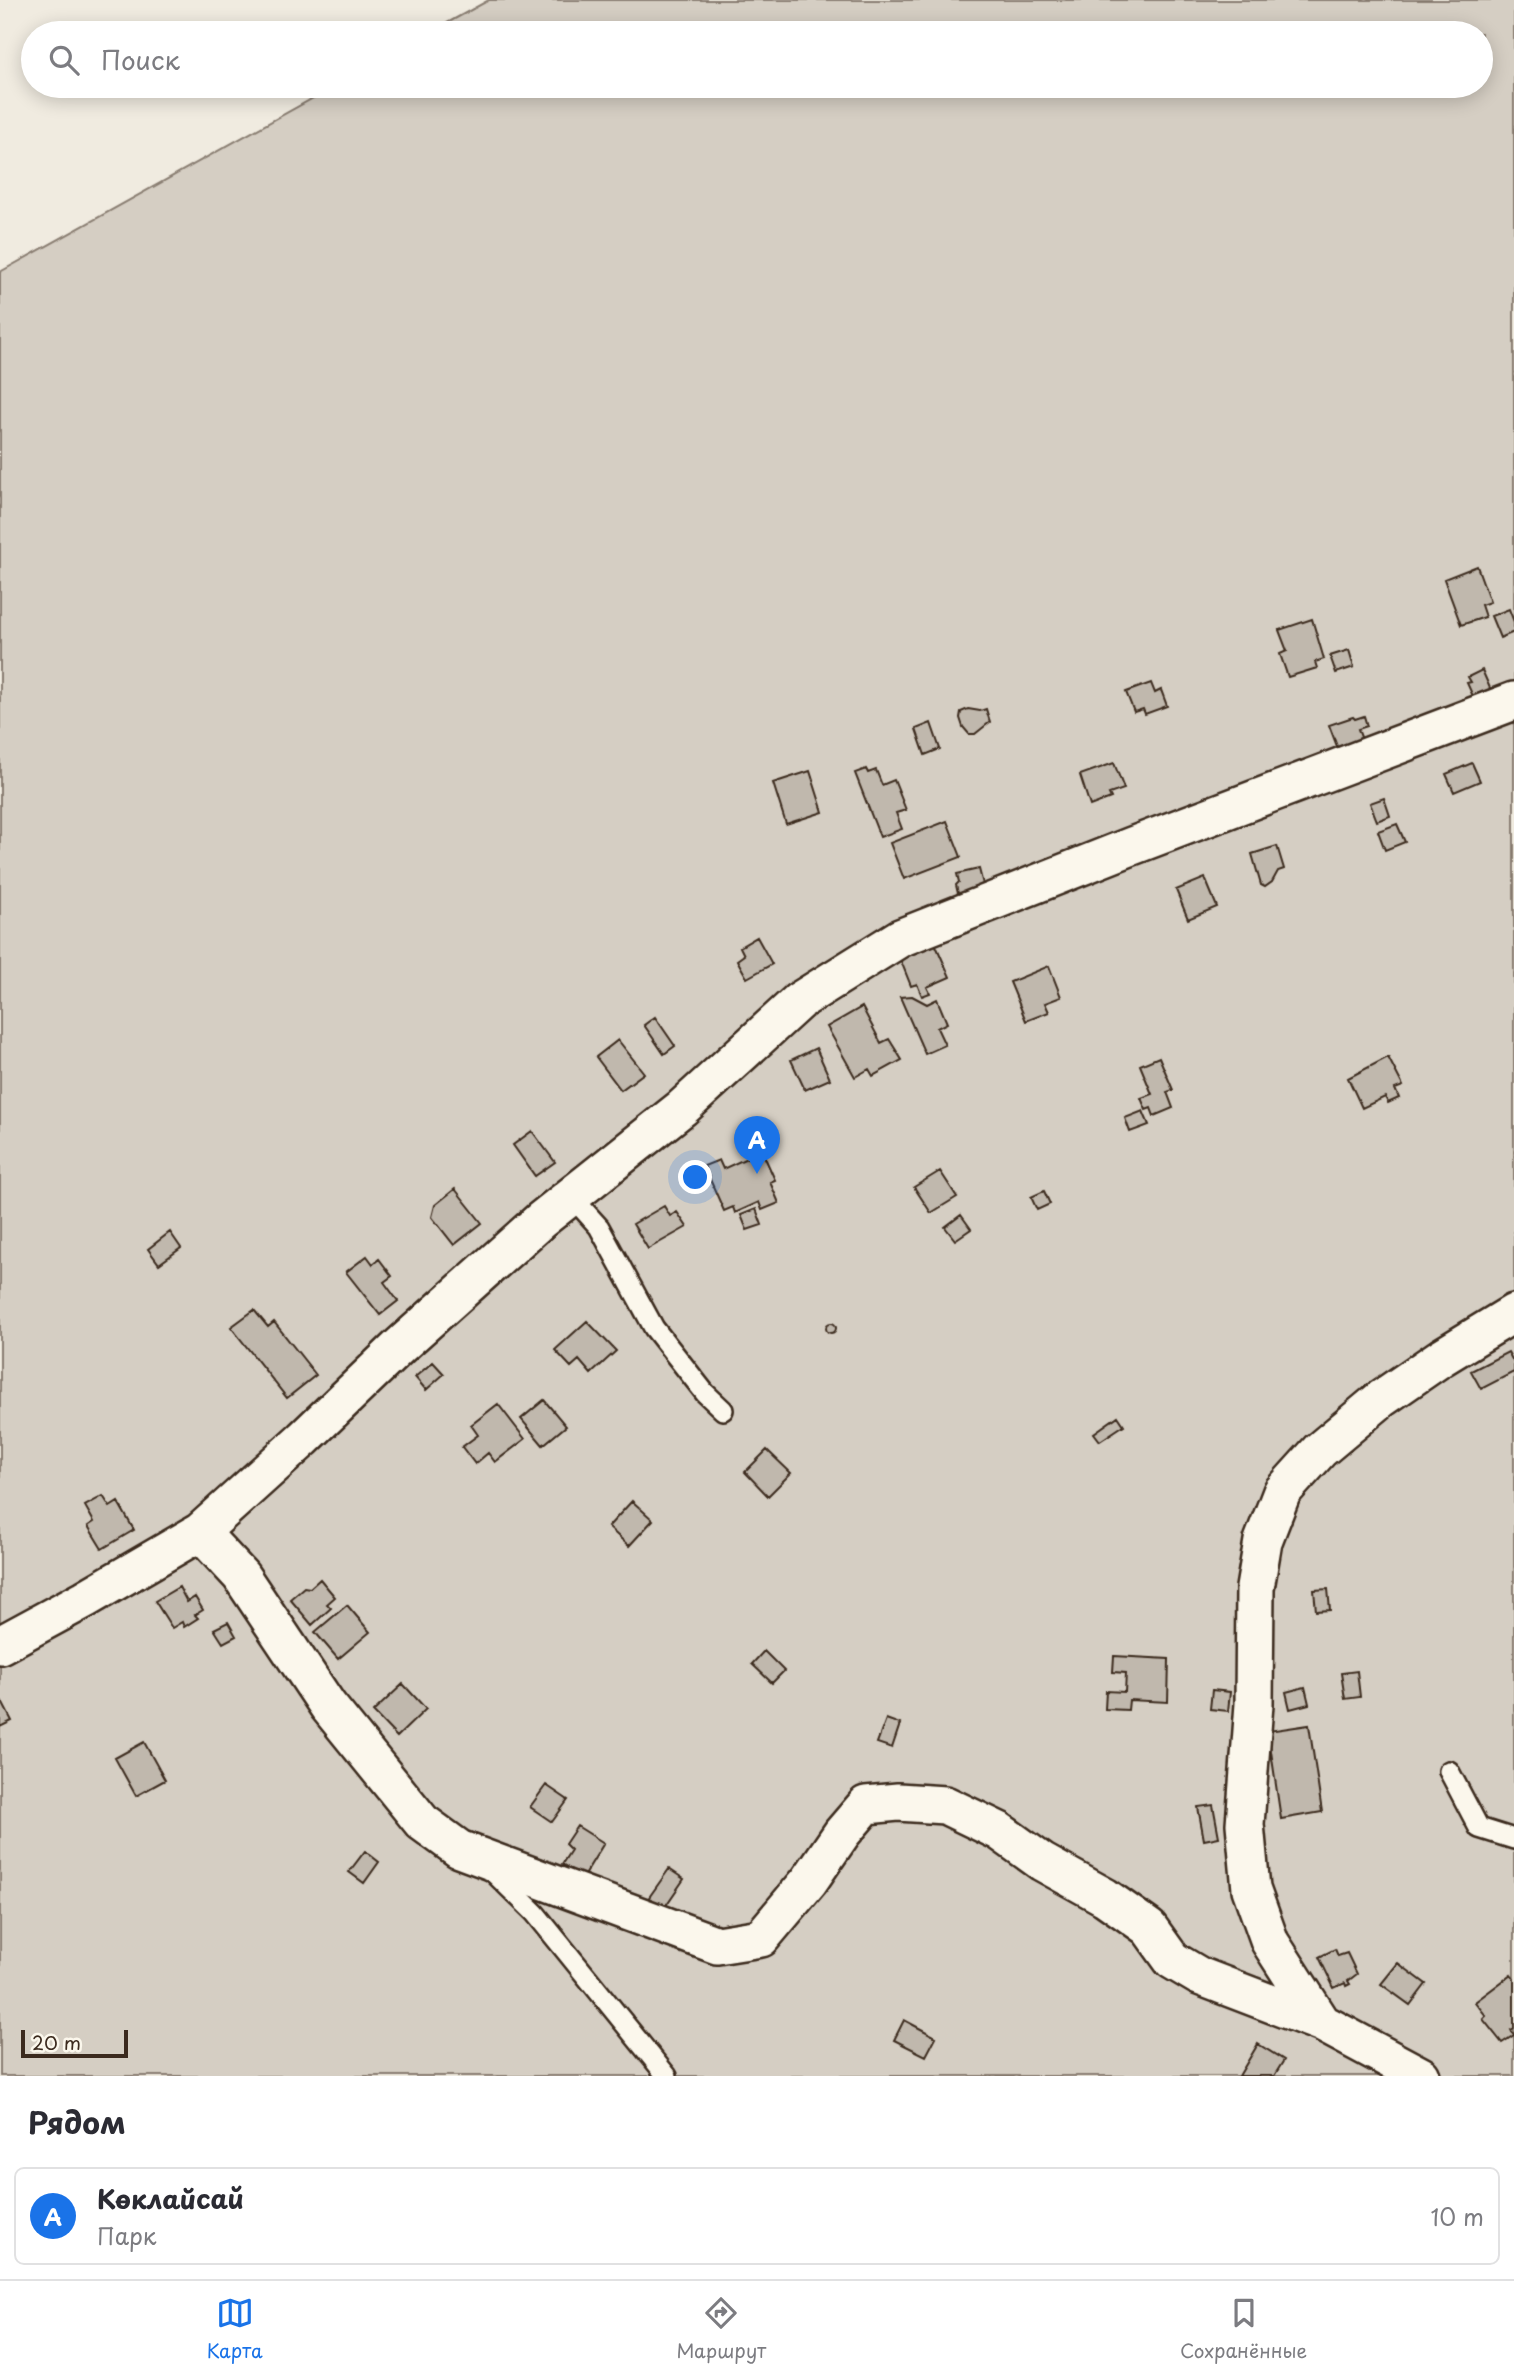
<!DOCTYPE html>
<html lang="ru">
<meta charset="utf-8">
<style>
body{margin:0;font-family:"Playpen Sans",sans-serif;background:#f7f7f7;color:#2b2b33}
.scale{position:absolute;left:21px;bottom:18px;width:107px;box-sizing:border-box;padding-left:7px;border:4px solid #3b2a1e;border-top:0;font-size:19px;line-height:24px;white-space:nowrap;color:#3b2a1e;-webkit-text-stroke:5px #fbf7ec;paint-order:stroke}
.you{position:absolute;left:696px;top:1178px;width:24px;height:24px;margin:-18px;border:5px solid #fff;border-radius:50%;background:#1a73e8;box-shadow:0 0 0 10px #1a73e833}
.badge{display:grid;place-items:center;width:46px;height:46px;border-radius:50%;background:#1a73e8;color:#fff;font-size:23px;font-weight:700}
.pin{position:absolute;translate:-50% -58px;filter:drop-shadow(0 2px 4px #0008)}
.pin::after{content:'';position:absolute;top:37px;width:24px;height:21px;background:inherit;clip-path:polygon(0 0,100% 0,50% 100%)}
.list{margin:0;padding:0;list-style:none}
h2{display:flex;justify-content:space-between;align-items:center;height:91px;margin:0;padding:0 28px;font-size:30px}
h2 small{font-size:23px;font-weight:400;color:#7c7c81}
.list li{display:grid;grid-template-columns:46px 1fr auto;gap:21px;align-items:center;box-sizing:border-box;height:98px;margin:0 14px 14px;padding:0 14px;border:2px solid #e1e1e2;border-radius:10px}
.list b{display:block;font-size:26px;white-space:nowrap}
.list p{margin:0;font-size:23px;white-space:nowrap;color:#7c7c81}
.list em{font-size:23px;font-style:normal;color:#7c7c81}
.icon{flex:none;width:38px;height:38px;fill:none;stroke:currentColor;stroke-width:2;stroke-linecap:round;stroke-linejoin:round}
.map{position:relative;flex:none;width:1514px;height:2076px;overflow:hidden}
.search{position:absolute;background:#fff;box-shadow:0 4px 18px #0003;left:21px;right:21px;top:21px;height:77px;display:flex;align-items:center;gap:18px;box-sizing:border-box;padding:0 24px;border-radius:38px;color:#7c7c81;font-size:26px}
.sheet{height:203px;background:#fff}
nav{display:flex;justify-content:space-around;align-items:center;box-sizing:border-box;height:98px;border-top:2px solid #e1e1e2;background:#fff;font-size:19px;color:#7c7c81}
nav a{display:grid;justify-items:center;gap:4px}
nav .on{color:#1a73e8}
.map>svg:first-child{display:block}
.green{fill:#d5cec3;stroke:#887c70;stroke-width:2}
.building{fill:#c0b8ad;stroke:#3b2a1e;stroke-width:2}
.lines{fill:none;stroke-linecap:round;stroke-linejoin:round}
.service-casing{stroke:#3b2a1e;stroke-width:24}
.minor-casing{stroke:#3b2a1e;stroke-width:42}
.service{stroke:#fbf7ec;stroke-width:19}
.minor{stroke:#fbf7ec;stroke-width:37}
</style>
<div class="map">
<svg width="1514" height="2076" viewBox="0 0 1514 2076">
<rect width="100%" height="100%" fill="#f0ebe0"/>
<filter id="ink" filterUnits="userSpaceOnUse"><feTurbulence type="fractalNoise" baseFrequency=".0143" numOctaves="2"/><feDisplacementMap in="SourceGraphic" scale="14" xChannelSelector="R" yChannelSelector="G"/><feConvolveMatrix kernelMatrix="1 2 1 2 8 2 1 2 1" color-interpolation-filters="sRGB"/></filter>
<g filter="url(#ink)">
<!-- green -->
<path class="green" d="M489,0H1514V2076H0V272L335,86H1481V33H429Z"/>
<!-- building -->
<path class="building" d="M1477,566L1490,602L1481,605L1485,617L1461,625L1444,579Z
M1509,609L1514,622V632L1500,638L1491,616Z
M1312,619L1324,659L1315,662L1317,668L1288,677L1280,654L1287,651L1279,630Z
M1349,650L1354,667L1336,673L1330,656Z
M1482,670L1493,695L1476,703L1467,683L1471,682L1468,677Z
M1151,683L1155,693L1161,690L1167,706L1145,714L1143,709L1134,712L1126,692Z
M968,709L980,711L986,709L990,722L975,734H969L963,727L960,718L961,712Z
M1364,716L1367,726L1358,729L1365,748L1341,757L1329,725L1353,717L1355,719Z
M931,723L940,749L925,755L916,729Z
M1114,763L1124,789L1109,794L1111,798L1090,806L1080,775Z
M1472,763L1480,781L1454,792L1446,774Z
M866,769L868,773L876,770L882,785L894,780L906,810L896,813L902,829L880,837L855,773Z
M810,771L823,812L786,824L773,783Z
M1384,798L1390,816L1377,821L1370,803Z
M947,821L961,857L904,879L890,843Z
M1397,824L1405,842L1385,850L1378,831Z
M1277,846L1284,869L1278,871L1272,882L1265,887L1261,885L1252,854Z
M979,869L986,896L960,902L956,885L959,882L957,874Z
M1205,878L1217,907L1188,919L1176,890Z
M757,937L772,964L747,978L737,960L744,955L740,947Z
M934,941L950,977L927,987L930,993L922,996L917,984L911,986L899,956Z
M1049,966L1061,997L1045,1003L1049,1012L1026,1021L1010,982Z
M912,996L927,1004L937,999L947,1023L937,1028L945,1045L925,1054L900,997Z
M862,1007L881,1043L889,1039L902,1060L873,1076L869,1069L855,1077L827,1027Z
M655,1017L675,1046L664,1054L644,1025Z
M618,1040L644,1073L621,1090L596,1057Z
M816,1048L830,1079L805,1090L791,1060Z
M1159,1057L1173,1090L1167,1092L1173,1108L1154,1116L1151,1108L1146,1110L1141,1098L1152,1094L1140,1065Z
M1388,1057L1403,1086L1395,1089L1399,1098L1388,1103L1385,1097L1362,1108L1348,1078Z
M1143,1111L1149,1125L1130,1132L1125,1118Z
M532,1131L555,1162L535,1176L513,1145Z
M762,1151L775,1180L770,1182L779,1203L762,1210L759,1202L735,1213L733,1207L724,1211L704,1166L719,1160L723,1169Z
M940,1171L957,1197L931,1213L914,1187Z
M455,1189L482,1223L454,1245L432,1217L435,1205Z
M1044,1191L1050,1204L1037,1210L1031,1197Z
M664,1206L670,1216L677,1212L687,1227L648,1249L633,1224Z
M756,1209L762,1225L747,1230L741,1215Z
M961,1215L971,1229L955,1240L945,1227Z
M170,1232L181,1248L159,1264L148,1249Z
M367,1256L373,1264L379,1259L392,1276L384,1282L398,1301L380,1315L346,1272Z
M254,1310L268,1327L274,1322L316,1375L287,1398L231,1327Z
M587,1321L616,1351L591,1374L579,1360L571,1367L555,1350Z
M826 1328a5 5 0 1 1 10 0a5 5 0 1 1-10 0Z
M1508,1352L1514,1363V1372L1481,1389L1471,1371Z
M433,1362L444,1374L426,1390L415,1377Z
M544,1400L566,1426L543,1445L521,1419Z
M498,1404L525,1439L495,1462L488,1453L475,1464L462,1447L478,1435L471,1425Z
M1118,1416L1124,1425L1100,1441L1094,1433Z
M767,1450L791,1473L768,1496L745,1472Z
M103,1496L110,1507L118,1502L134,1530L102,1549L88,1526L94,1522L85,1506Z
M632,1501L653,1520L629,1546L608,1527Z
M320,1579L335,1597L327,1604L331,1608L312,1625L290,1599L304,1587L310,1588Z
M179,1587L187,1602L195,1597L203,1610L195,1615L198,1618L184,1627L182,1622L172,1628L155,1601Z
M1328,1589L1330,1610L1316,1611L1314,1590Z
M347,1605L370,1632L338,1659L315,1632Z
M228,1622L236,1636L223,1643L214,1629Z
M764,1651L784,1671L772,1683L752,1664Z
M1114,1656L1169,1659L1168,1702L1129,1700L1128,1710L1105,1709L1106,1691L1125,1692L1126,1673L1113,1672Z
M1357,1671L1360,1697L1345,1699L1341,1673Z
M403,1684L426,1709L397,1737L373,1712Z
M1305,1687L1309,1704L1290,1709L1286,1692Z
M1212,1690L1230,1692L1228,1711L1210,1709Z
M0,1698L12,1721L0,1727Z
M886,1719L900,1724L892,1748L877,1743Z
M1309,1725L1322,1812L1281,1819L1268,1731Z
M144,1742L165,1780L136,1796L115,1758Z
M546,1785L568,1800L552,1822L530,1807Z
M1213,1805L1219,1837L1204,1840L1198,1807Z
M577,1826L604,1843L583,1877L562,1864L571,1850L565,1844Z
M365,1851L379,1862L364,1883L349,1872Z
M669,1869L684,1879L660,1914L645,1903Z
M1335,1949L1338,1956L1347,1953L1357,1974L1348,1981L1350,1984L1346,1986L1345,1983L1334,1988L1319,1957Z
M1398,1963L1426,1984L1410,2005L1381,1984Z
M1511,1975L1514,1979V2028L1511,2030L1514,2035L1502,2043L1483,2019L1486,2016L1475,2002Z
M904,2020L936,2037L926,2056L894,2040Z
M1258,2044L1284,2060L1274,2076H1239Z"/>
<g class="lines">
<defs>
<path id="service" d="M571,1196L599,1227L654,1328L705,1393L723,1410
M1449,1771L1479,1828L1514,1839
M491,1870L535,1913L667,2076"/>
<path id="minor" d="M200,1532L241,1576L328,1706L422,1822L459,1849L717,1945L761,1938L809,1881L842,1833L866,1805L898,1802L945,1805L999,1831L1042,1862L1105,1897L1149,1928L1172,1960L1199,1976L1322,2023
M0,1645L85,1599L200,1532L303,1439L401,1345L541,1220L682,1108L799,1001L900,938L1132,846L1514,701
M1421,2076L1322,2023L1270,1942L1251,1889L1245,1824L1254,1704L1255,1588L1263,1541L1282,1492L1320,1450L1381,1399L1442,1357L1514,1313"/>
</defs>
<!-- service casing -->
<use href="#service" class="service-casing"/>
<!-- minor casing -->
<use href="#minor" class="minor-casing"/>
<!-- service -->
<use href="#service" class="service"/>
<!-- minor -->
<use href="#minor" class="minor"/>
</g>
</g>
</svg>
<div class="scale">20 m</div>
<div class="you"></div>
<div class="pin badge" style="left:757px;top:1174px">A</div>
<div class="search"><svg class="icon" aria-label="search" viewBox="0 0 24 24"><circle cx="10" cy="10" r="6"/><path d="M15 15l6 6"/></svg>Поиск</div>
</div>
<section class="sheet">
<h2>Рядом<small></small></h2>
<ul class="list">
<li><span class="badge">A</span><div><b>Көклайсай</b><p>Парк</p></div><em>10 m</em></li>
</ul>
</section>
<nav>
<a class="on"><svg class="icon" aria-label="map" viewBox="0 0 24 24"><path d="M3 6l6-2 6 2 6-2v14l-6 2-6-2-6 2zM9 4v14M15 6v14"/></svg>Карта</a>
<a><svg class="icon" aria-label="directions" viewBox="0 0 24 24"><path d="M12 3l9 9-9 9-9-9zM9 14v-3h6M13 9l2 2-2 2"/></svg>Маршрут</a>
<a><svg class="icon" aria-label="saved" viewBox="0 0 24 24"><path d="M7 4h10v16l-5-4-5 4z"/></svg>Сохранённые</a>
</nav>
